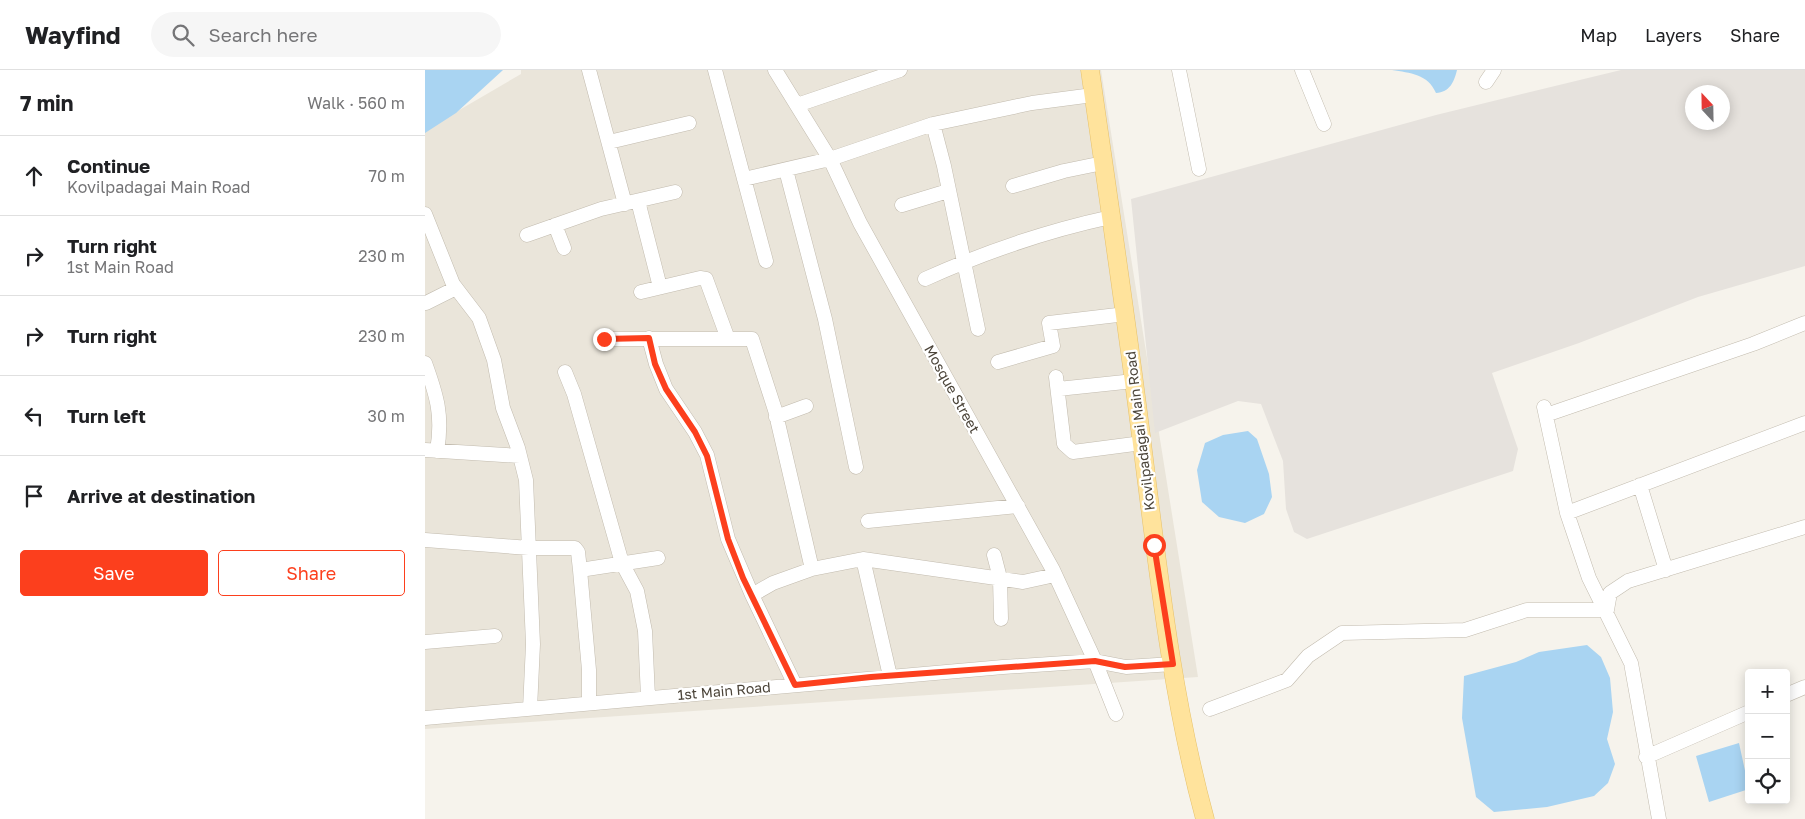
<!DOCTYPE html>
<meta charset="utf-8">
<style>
body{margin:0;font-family:"Golos Text",sans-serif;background:#f6f6f6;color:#202124}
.controls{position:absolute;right:15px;bottom:15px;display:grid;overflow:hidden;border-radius:5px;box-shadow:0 2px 12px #0003}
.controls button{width:45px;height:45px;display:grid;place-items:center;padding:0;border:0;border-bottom:1px solid #e0e0e0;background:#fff;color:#202124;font:25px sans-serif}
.compass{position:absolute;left:1260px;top:15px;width:45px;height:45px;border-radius:50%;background:#fff;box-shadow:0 2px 12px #0003;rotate:338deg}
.stop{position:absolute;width:15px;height:15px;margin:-11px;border:4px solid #fc3f1d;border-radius:50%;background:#fff}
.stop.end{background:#fc3f1d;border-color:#fff;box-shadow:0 1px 5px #0008}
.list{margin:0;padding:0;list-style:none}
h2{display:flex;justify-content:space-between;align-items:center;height:65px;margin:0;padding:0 20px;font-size:21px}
h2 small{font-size:16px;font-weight:400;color:#757577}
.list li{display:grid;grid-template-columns:32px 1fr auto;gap:15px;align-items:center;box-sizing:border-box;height:80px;padding:0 20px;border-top:1px solid #e0e0e0}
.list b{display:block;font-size:19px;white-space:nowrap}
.list p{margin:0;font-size:16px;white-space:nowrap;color:#757577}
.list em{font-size:16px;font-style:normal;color:#757577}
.actions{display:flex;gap:10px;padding:15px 20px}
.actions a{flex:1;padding:11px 0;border:1px solid #fc3f1d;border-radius:5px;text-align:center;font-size:18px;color:#fc3f1d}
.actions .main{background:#fc3f1d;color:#fff}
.icon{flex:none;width:28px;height:28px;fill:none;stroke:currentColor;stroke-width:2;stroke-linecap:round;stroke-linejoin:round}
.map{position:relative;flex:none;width:1380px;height:749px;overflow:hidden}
header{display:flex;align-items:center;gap:30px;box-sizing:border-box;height:70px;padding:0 25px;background:#fff;border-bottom:1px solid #e0e0e0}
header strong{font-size:24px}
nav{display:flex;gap:28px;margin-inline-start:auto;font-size:18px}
.search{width:350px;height:45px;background:#f6f6f6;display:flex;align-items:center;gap:12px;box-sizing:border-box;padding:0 18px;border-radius:28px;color:#757577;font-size:19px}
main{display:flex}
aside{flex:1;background:#fff}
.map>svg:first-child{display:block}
.residential{fill:#eae5da}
.industrial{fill:#e6e2dd;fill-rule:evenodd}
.water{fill:#a9d4f2}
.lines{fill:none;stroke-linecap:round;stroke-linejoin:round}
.minor-casing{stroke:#c2bbae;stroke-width:15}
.major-casing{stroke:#e6c16a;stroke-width:19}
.minor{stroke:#fff;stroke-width:14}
.major{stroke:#ffe39c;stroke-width:18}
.route{stroke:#fc3f1d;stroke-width:6}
.labels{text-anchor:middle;stroke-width:4.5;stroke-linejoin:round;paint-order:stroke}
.street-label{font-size:14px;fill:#4b4439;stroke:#fff}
</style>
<header>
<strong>Wayfind</strong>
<div class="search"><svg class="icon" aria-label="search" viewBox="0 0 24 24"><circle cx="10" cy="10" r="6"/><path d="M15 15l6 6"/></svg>Search here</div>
<nav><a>Map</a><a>Layers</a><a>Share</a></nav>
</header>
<main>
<aside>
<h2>7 min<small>Walk · 560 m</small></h2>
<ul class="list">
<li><svg class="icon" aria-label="ahead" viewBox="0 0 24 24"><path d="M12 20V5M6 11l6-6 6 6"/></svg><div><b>Continue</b><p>Kovilpadagai Main Road</p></div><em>70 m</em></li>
<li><svg class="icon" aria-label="right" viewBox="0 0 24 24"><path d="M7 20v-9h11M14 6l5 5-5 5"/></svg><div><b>Turn right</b><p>1st Main Road</p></div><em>230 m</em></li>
<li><svg class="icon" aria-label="right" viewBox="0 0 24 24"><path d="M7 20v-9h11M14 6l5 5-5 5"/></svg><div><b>Turn right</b></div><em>230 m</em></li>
<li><svg class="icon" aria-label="left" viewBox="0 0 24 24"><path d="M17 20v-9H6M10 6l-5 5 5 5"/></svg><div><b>Turn left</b></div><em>30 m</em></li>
<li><svg class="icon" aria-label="arrive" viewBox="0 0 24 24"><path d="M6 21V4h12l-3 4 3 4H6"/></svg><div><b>Arrive at destination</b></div></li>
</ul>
<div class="actions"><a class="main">Save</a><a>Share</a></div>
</aside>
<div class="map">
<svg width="1380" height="749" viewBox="0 0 1380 749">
<rect width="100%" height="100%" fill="#f6f3ec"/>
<!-- residential -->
<path class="residential" d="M96,0H676L773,607L0,659V60L96,4Z"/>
<!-- industrial -->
<path class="industrial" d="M1196,0H1380V196L1273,227L1154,273L1067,303L1093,379L1088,401L882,469L869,462L861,439L858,391L836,334L813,331L730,363L706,129L1011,45ZM1268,22H1298V52H1268Z"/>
<!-- water -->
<path class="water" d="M0,0H78L31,43L0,63Z
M967,0H1032C1029,12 1025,22 1011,23C1003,4 985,3 967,0Z
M823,361L832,369L844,404L847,427L839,444L820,453L794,447L777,432L772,400L780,373L798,365Z
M1162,575L1176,587L1185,608L1188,642L1182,669L1190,694L1183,713L1169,726L1122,737L1069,742L1051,727L1037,648L1039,606L1091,592L1114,582Z
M1314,673L1324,719L1284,732L1271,686Z"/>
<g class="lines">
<defs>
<path id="minor" d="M164,0L200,134
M290,0L341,191
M350,0L405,89L435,153L628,500L670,591L691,644
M754,0L774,99
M877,0L899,54
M1061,12L1069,0
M372,35L475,0
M508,54L519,96L553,259
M184,72L264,53
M361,100L400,249L431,397
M319,109L405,89L508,54L607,33L668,25
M588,116L639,101L678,93
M213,131L235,217
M477,135L523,121
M0,144L28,214L54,248L69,290L78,338L93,378L101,410L108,574L105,639
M130,155L139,178
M102,165L176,139L250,122
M500,209C560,182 621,161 686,147
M216,222L275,208L281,209L303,269
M1,233L31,218
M224,268L231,294L241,319L270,362L282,385L303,469L327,525
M179,269H327L350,340L387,499
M573,292L628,276L624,253L701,244
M0,293C12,326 18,346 12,381
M140,302L149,324L197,493L212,521L220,561L223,627
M631,307L639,374L648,382L717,373
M633,319L709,311
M1119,337L1142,443L1164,508L1206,593L1234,749
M1121,345L1328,274L1380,253
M351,347L381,336
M0,380L95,386
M1215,415L1241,500
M1142,443L1380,353
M443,451L593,436
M0,470L104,478H150L153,482L155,500
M569,485L575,508L576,549
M438,489L465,606
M0,572L70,566
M370,615L327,525L348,513L387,499L438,489L598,512L630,505
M1361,625L1380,617
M164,633V600L155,500L233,488
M785,639L862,610L883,586L917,563L1040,560L1102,540H1182L1185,523L1203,511L1380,457
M0,648L578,597L670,591L701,597L748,594
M1221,687L1324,642"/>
<path id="major" d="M665,0C682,119 700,239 715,358C732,489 745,621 780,749"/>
</defs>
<!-- minor casing -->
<use href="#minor" class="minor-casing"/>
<!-- major casing -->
<use href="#major" class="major-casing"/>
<!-- minor -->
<use href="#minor" class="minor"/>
<!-- major -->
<use href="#major" class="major"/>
</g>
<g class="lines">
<!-- route -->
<path class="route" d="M179,269L224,268L230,294L241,319L270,362L282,386L303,469L318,508L370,615L446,607L670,591L700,597L748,594L729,475"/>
</g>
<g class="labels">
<!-- street labels -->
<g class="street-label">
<text transform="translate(527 319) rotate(61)" y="5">Mosque Street</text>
<text transform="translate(715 361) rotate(-97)" y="5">Kovilpadagai Main Road</text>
<text transform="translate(299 621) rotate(-5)" y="5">1st Main Road</text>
</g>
</g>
</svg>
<div class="controls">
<button>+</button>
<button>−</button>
<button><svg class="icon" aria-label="locate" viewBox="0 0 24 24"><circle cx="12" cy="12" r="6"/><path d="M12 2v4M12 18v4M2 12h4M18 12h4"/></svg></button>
</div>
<svg class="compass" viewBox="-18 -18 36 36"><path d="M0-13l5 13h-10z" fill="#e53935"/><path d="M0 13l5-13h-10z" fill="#757577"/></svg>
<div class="stop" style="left:729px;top:475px"></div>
<div class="stop end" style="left:179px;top:269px"></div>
</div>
</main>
